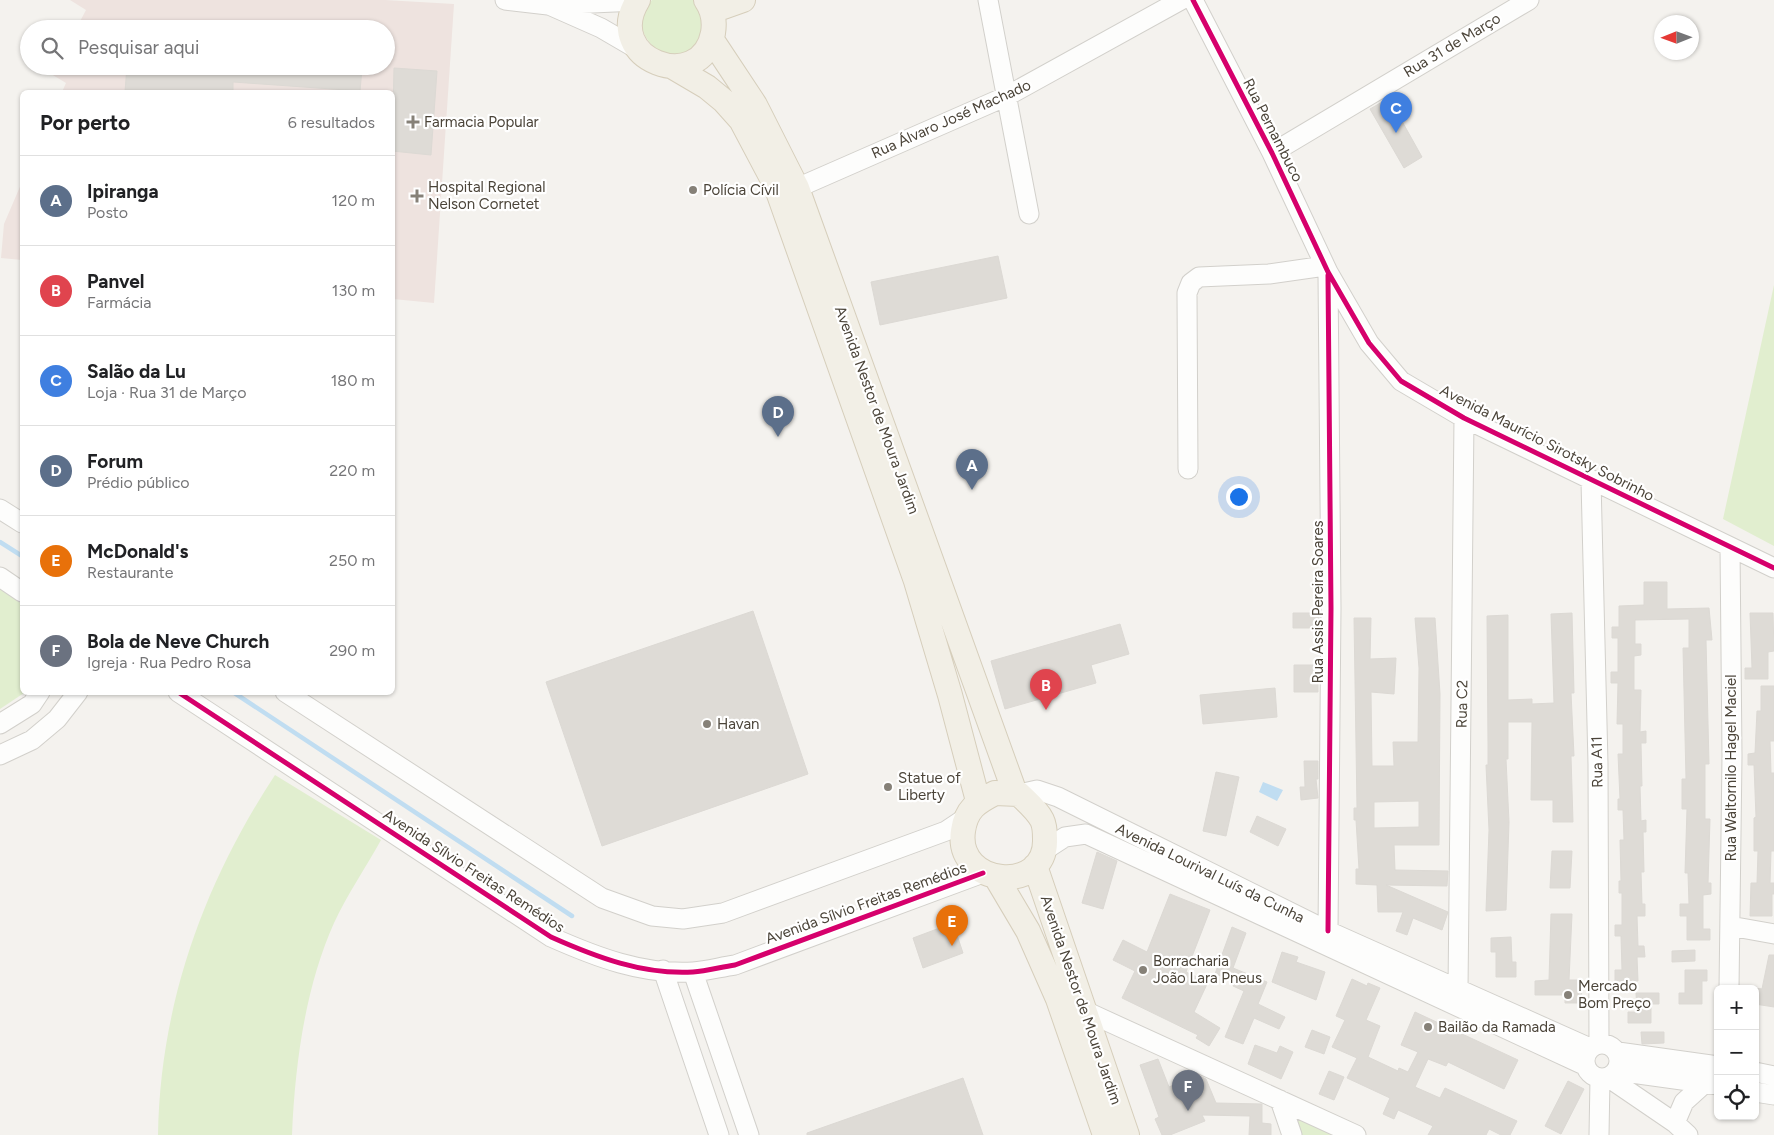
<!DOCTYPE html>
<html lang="pt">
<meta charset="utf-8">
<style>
body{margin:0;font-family:Figtree,sans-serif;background:#f6f6f6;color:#202124}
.controls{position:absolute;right:15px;bottom:15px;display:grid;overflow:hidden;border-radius:8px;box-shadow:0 1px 4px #0004}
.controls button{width:45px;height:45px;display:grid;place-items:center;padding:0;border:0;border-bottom:1px solid #e0e0e0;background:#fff;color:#202124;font:25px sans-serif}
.compass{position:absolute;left:1654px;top:15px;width:45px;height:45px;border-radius:50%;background:#fff;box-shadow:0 1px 4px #0004;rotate:269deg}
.you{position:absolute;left:1238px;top:496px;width:18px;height:18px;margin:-12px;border:4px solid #fff;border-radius:50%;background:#1a73e8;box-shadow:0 0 0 8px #1a73e833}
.badge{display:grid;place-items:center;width:32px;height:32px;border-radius:50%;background:#868178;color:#fff;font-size:16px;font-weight:700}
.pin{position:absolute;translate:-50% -41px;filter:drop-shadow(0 1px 2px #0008)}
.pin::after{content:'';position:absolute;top:26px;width:18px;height:15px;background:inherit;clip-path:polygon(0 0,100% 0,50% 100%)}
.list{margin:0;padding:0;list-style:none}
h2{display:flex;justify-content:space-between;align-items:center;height:65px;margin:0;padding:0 20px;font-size:21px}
h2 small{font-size:16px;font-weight:400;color:#757577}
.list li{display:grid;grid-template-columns:32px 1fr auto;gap:15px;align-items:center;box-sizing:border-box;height:90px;padding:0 20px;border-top:1px solid #e0e0e0}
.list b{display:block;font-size:19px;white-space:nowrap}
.list p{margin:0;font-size:16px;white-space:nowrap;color:#757577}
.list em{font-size:16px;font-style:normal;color:#757577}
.icon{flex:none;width:28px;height:28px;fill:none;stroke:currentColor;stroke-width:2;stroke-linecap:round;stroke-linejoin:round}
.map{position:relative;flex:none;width:1774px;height:1135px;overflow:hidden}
.search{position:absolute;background:#fff;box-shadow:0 1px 4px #0004;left:20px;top:20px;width:375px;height:55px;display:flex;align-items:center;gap:12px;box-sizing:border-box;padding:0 18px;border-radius:28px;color:#757577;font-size:19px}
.panel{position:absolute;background:#fff;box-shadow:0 1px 4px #0004;left:20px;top:90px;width:375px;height:605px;border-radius:8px}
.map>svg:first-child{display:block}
.medical{fill:#eee3df}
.green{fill:#e1eecf}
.water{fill:#c0ddf1}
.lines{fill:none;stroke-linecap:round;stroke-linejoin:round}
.stream{stroke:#c0ddf1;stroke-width:4.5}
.building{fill:#dedbd6;stroke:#dcd9d4;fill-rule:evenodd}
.minor-casing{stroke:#d2d0cb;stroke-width:21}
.major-casing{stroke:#d6cebb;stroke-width:26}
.minor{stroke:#fdfdfc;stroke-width:19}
.major{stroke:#f2efe6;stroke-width:24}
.cycleway-casing{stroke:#fff;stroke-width:8}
.cycleway{stroke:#d6006c;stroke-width:5}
.poi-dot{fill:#868178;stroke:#fff;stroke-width:2}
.labels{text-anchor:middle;stroke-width:4.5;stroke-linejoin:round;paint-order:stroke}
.street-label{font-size:15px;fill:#4b4439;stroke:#fff}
.poi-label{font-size:15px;fill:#4b4439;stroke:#fff;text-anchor:start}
</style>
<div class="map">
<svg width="1774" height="1135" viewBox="0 0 1774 1135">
<rect width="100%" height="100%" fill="#f4f2ee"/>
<!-- medical -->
<path class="medical" d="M70,0H385L454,4L434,303L393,299L392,92H62L66,83L51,74L55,66H386V29H76L86,10Z
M22,182V260L1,258L4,224Z"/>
<!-- green -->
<path class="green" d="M652,0H698L707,16L700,45C694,48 688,53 682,55C679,56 674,55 670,54C644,49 632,19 652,0Z
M1774,285V546L1723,519Z
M0,589L22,604L24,693L0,709Z
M275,775L381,840C366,867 347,895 334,923C305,988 295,1064 292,1135H158C160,1004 204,883 275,775Z
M1292,1115L1337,1135H1300Z"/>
<!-- water -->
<path class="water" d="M1263,782L1283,790L1277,801L1259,792Z"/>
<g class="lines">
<!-- stream -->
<path class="stream" d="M0,542L22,556
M233,692L572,916"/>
</g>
<!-- building -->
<path class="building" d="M127,66H341L362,68L360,91L233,82V92H125Z
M394,68L437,71L431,155L392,151Z
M1389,98L1422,157L1404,168L1370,109Z
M998,256L1007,298L880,325L871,282Z
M1644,582H1667V609L1709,608L1712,640H1706L1709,764H1705V819H1710L1708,883H1711V894L1703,895V929H1710V940H1687V916H1680V904H1689L1688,873H1685L1687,809H1682V779H1686L1683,648H1689V619L1635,620V644H1641V655L1634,656V690H1641L1640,732L1646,731V743H1641L1642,786H1640L1641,821L1646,820V832H1643L1644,872H1641L1642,904H1645V916H1637L1638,946H1644L1645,957H1637L1638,981H1615V970H1622L1621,936H1615V925H1622V893H1619V881H1621L1620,840H1624L1623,810H1618V799H1620L1618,754H1623V724H1617L1618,683H1611V672H1618V638H1612V627H1619V606L1644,605Z
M753,611L808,774L602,846L546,682Z
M1293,613H1319V628H1293Z
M1572,613L1574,693H1571L1574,756H1571L1573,822H1553V800H1531L1532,722H1508V759H1506L1509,822L1506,910L1486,911L1489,830L1486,765H1488V744L1487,616L1508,615V700L1532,699V704L1554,703L1551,614Z
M1750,613H1773L1774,651L1768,652V679H1745V668H1752Z
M1354,618H1371L1370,659L1396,658L1394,694L1371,692L1372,766H1394L1393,742H1418L1419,668L1415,618H1435L1440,694L1439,845H1394L1395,870L1448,871L1447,886L1386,885L1448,912L1442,930L1413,918L1407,935L1396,931L1403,912H1378L1377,885L1356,884V869H1359L1356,820H1354V808H1357ZM1419,801V827L1374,828V802Z
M1120,624L1129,654L1091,665L1096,683L1005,709L991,661Z
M1294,665H1318V692H1294Z
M1761,686H1774V741H1770L1771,773H1774V851H1771L1770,883H1774V894H1772V916H1750L1751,883H1757L1758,851H1754V818L1756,817L1754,765H1748V754L1755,753L1757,711H1761Z
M1275,688L1277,717L1203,724L1200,695Z
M1304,761H1318V779H1316L1318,798L1301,800L1300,787H1305Z
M1216,772L1239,777L1226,836L1203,831Z
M1257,816L1286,829L1278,846L1250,832Z
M1552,851H1572L1570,888H1550Z
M1097,852L1117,861L1103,909L1082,903Z
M1170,894L1210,910L1186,972L1208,982L1194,1012L1220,1028L1209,1046L1196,1038L1198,1035L1122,998L1135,971L1113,960L1123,940L1147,952Z
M1551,914H1572L1569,980H1581L1582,1003H1565V995H1535V981L1549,980Z
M953,923L963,953L923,968L913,938Z
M1232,927L1246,933L1233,968L1267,982L1258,1004L1285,1017L1279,1029L1254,1018L1243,1044L1225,1037L1244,991L1233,986L1235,981L1215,974Z
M1511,937L1512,962H1516V977H1496V952H1491V938Z
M1695,950V961L1672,962V951Z
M1282,952L1298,957L1296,962L1325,972L1316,1000L1272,982Z
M1769,955H1774V1007L1755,1004V988L1762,989Z
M1685,970H1707V981H1702V1004H1679V993H1685Z
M1352,979L1367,986L1368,983L1380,988L1366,1020L1380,1026L1368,1057L1398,1071L1399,1068L1408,1072L1418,1052L1401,1045L1415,1012L1518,1060L1504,1089L1448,1062L1446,1066L1428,1059L1415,1087L1440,1098L1445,1088L1517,1121L1510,1135H1501L1489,1129L1486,1135H1428L1433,1126L1398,1110L1394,1119L1383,1114L1390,1098L1347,1078L1357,1058L1332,1047L1345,1020L1336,1016Z
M1636,993H1659V1004H1651V1023H1628V1012H1637Z
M1312,1030L1330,1037L1324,1054L1305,1047Z
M1641,1032H1664V1043L1642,1044Z
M1255,1045L1277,1053L1280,1046L1293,1052L1281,1079L1248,1064Z
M1158,1059L1169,1087L1198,1075L1206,1079L1216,1103L1262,1104V1123L1271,1124V1135H1249L1250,1116L1202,1115L1205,1121L1170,1135H1162L1155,1119L1159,1117L1140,1065Z
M1329,1071L1344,1077L1334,1100L1319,1094Z
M963,1078L983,1135H807V1133Z
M1568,1081L1584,1089L1561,1134L1545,1126Z"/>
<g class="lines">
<defs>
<path id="minor" d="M505,0L548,5L637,1
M988,0L1029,214
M1193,0L1272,153L1328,272L1369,343L1401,381L1464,418L1774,568
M549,5L601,28L637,49
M1272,153L1529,0
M797,188L1007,96L1181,0
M1328,275L1331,608L1328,931
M1188,469L1187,293L1191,283L1199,277L1269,274L1325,266
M1591,481L1598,764L1599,1044
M0,509L22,523
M0,577L22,592
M178,692L551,937C596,957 643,975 693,972C707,971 721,967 735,965L983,873
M285,692L602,898L652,916L683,919L723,913L946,831L964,819
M0,724L32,704L40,692
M0,755L32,740L57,719L78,692
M1019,794L1037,790L1058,797L1328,931L1590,1048
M1045,850L1065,837L1086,834L1586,1066
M1730,926L1774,934
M663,970L719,1135
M693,972L749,1135
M1729,989L1732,756L1730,547
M1458,990L1464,418
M1085,1011L1356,1135
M1585 1061a17 17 0 1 1 34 0a17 17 0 1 1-34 0Z
M1618,1052L1718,1066
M1617,1071L1718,1085
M1755,1072L1774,1076
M1609,1078L1675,1123L1688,1135
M1755,1092L1774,1095
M1280,1100L1292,1135
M1675,1123L1684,1102L1705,1083
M1599,1135L1600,1079"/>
<path id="major" d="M638,0C601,60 701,96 713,33C715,21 713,10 706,0
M712,11L743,0
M712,40L755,105L797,188L1015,793
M673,67L707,87L724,101L741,120L776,186L916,581L950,695L978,801
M995,793L1019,794C1027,802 1037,810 1042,820C1045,826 1045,833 1045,839C1047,895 955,887 963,831C966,809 977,802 995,793Z
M1035,866L1127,1135
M996,877L1028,931L1058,999L1105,1135"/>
</defs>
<!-- minor casing -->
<use href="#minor" class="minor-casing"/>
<!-- major casing -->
<use href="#major" class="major-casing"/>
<!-- minor -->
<use href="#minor" class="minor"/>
<!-- major -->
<use href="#major" class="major"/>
<defs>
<path id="cycleway" d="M1193,0L1272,153L1328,272L1369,343L1401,381L1464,418L1774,568
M1328,275L1331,608L1328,931
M178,692L551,937C596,957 643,975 693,972C707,971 721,967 735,965L983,873"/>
</defs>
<!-- cycleway casing -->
<use href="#cycleway" class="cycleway-casing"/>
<!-- cycleway -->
<use href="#cycleway" class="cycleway"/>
</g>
<!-- markers -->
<g class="poi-dot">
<path d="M410.5 114.5h5v5h5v5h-5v5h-5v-5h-5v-5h5z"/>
<circle cx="693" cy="190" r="5"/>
<path d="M414.5 188.5h5v5h5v5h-5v5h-5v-5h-5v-5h5z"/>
<circle cx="707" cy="724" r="5"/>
<circle cx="888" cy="787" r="5"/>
<circle cx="1143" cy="970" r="5"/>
<circle cx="1568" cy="995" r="5"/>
<circle cx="1428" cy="1027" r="5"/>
</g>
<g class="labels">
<!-- street labels -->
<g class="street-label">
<text transform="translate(1452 45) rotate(-31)" y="5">Rua 31 de Março</text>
<text transform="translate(951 119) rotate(-24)" y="5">Rua Álvaro José Machado</text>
<text transform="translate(1273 130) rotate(63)" y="5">Rua Pernambuco</text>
<text transform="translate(877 410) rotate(70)" y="5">Avenida Nestor de Moura Jardim</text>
<text transform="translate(1547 443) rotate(27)" y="5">Avenida Maurício Sirotsky Sobrinho</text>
<text transform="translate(1318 602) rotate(-90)" y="5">Rua Assis Pereira Soares</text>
<text transform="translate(1462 704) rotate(-89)" y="5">Rua C2</text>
<text transform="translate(1597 762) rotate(-91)" y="5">Rua A11</text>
<text transform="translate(1731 768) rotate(-90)" y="5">Rua Waltornilo Hagel Maciel</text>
<text transform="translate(474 871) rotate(33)" y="5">Avenida Sílvio Freitas Remédios</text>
<text transform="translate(1210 873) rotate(26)" y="5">Avenida Lourival Luís da Cunha</text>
<text transform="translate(866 903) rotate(-20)" y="5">Avenida Sílvio Freitas Remédios</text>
<text transform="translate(1081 1000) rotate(71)" y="5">Avenida Nestor de Moura Jardim</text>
</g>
<!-- poi labels -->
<g class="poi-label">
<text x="424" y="127">Farmacia Popular</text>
<text x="428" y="192">Hospital Regional<tspan x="428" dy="17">Nelson Cornetet</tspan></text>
<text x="703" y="195">Polícia Cívil</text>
<text x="717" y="729">Havan</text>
<text x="898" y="783">Statue of<tspan x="898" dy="17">Liberty</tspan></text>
<text x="1153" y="966">Borracharia<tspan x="1153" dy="17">João Lara Pneus</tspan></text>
<text x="1578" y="991">Mercado<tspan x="1578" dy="17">Bom Preço</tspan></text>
<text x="1438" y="1032">Bailão da Ramada</text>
</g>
</g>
</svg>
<div class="controls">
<button>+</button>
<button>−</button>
<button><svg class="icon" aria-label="locate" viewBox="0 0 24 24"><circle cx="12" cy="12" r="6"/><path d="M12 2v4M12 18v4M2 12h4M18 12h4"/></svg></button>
</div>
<svg class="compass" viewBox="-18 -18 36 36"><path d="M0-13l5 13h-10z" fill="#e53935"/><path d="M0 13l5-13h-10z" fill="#757577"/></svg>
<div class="you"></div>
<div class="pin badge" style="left:972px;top:490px;background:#5c6f8a">A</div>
<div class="pin badge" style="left:1046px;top:710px;background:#e0444e">B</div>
<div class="pin badge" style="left:1396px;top:133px;background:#3f7fe0">C</div>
<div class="pin badge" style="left:778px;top:437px;background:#5c6f8a">D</div>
<div class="pin badge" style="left:952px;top:946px;background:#e8710a">E</div>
<div class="pin badge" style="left:1188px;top:1111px;background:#6b7280">F</div>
<div class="search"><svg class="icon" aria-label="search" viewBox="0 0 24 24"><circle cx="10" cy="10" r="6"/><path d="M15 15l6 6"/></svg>Pesquisar aqui</div>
<section class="panel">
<h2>Por perto<small>6 resultados</small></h2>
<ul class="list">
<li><span class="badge" style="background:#5c6f8a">A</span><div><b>Ipiranga</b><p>Posto</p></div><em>120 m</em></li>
<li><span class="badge" style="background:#e0444e">B</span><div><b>Panvel</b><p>Farmácia</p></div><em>130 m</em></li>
<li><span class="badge" style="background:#3f7fe0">C</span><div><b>Salão da Lu</b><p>Loja · Rua 31 de Março</p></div><em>180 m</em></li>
<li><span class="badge" style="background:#5c6f8a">D</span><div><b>Forum</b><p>Prédio público</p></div><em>220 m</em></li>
<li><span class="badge" style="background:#e8710a">E</span><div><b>McDonald's</b><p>Restaurante</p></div><em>250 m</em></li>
<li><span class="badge" style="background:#6b7280">F</span><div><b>Bola de Neve Church</b><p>Igreja · Rua Pedro Rosa</p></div><em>290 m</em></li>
</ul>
</section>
</div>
